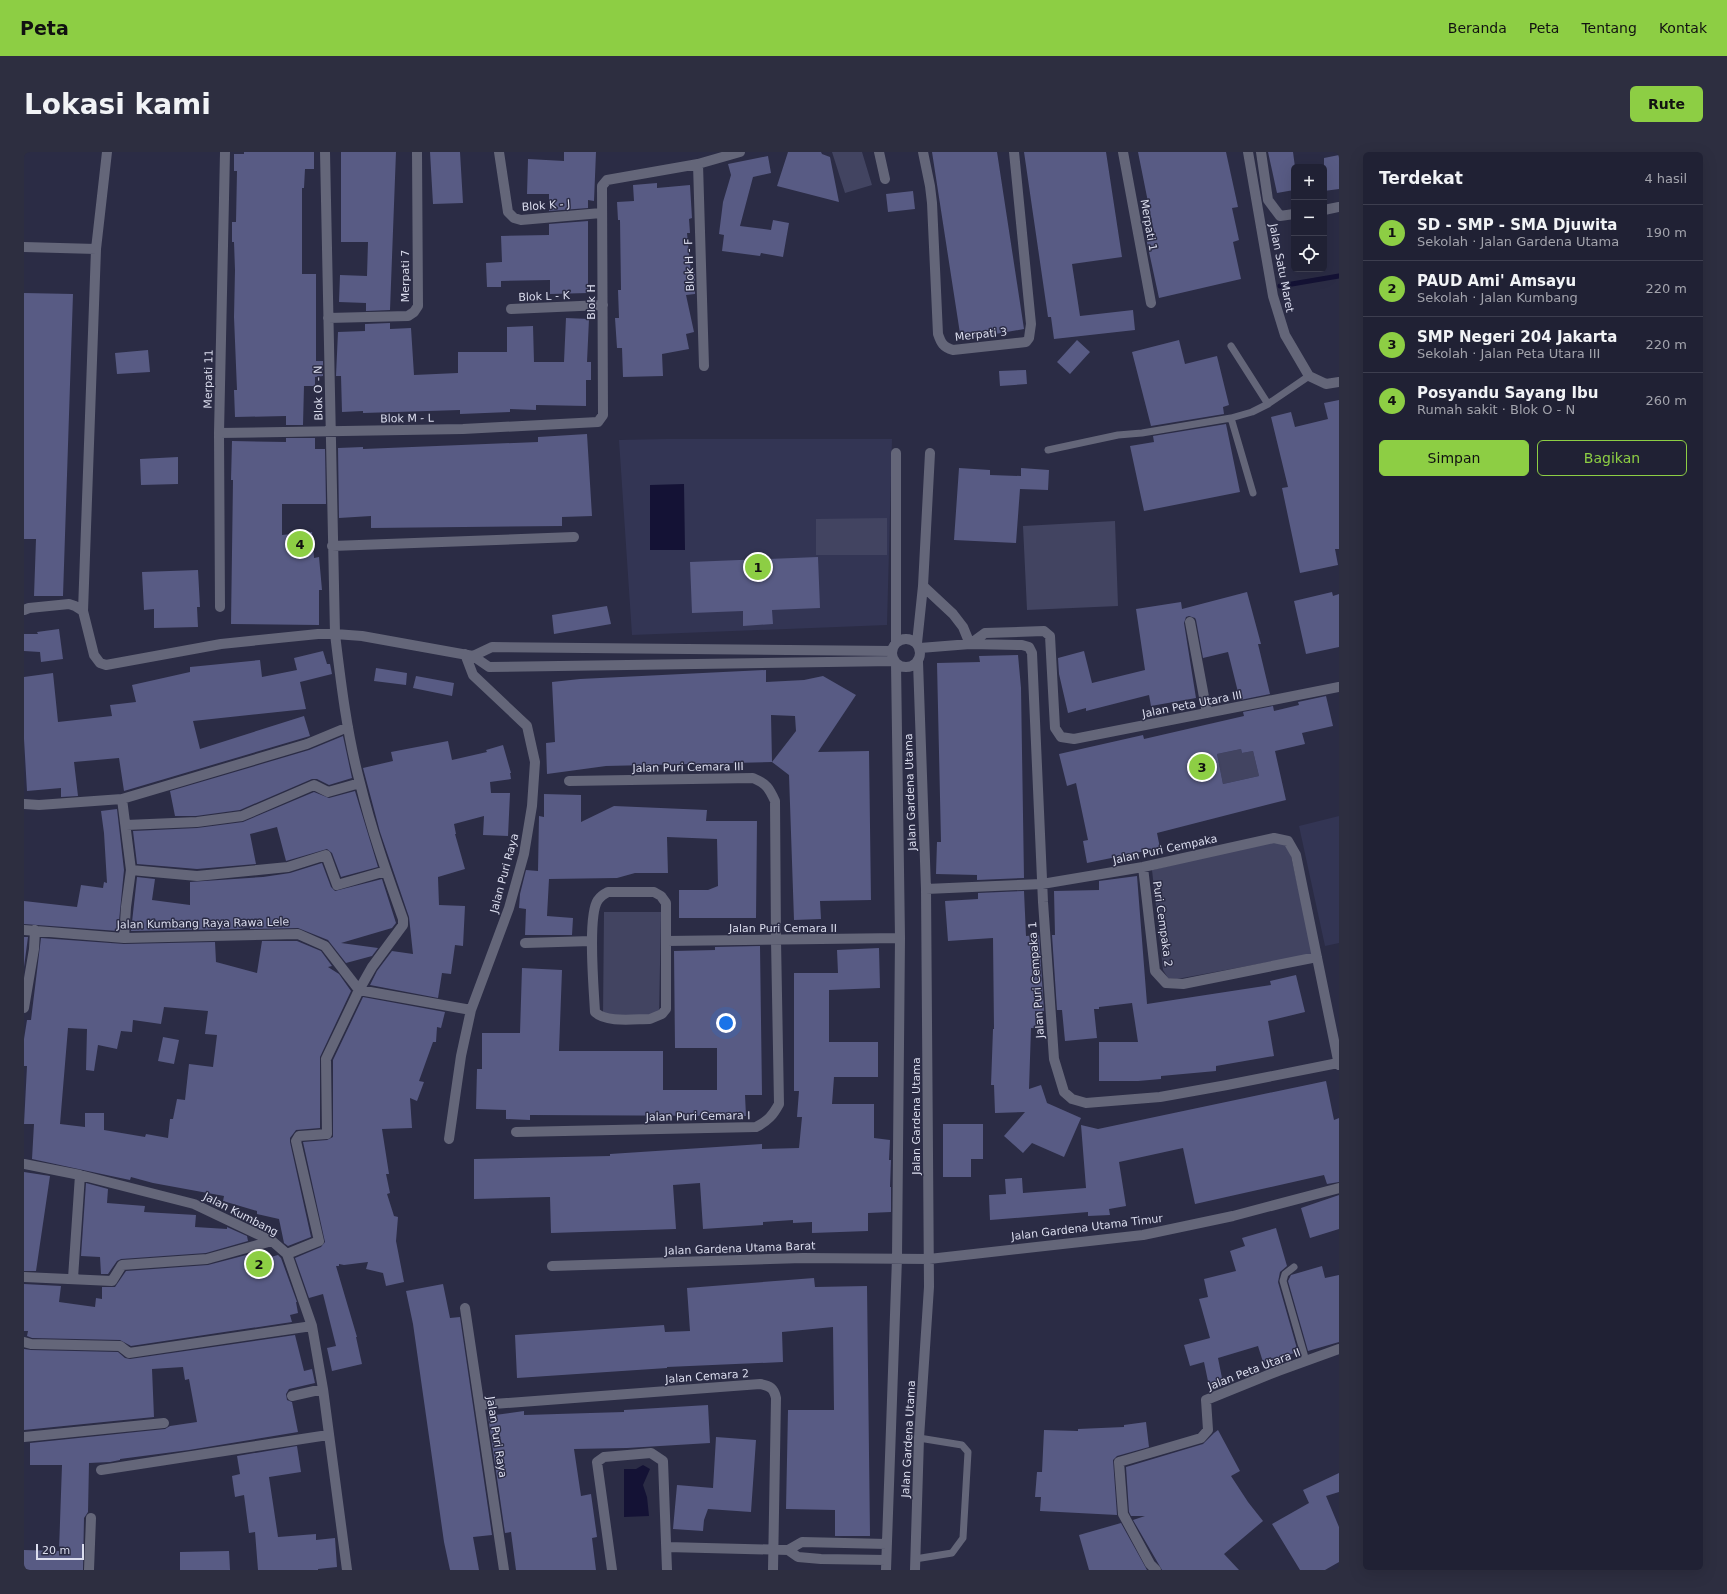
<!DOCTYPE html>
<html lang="id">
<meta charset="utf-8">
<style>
body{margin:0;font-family:"DejaVu Sans",sans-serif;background:#2d2e40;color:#f1f3f6}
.controls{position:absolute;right:12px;top:12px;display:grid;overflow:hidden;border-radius:6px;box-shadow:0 4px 16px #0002}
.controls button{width:36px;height:36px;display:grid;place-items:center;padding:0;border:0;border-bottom:1px solid #3d3e4f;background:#202134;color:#f1f3f6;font:20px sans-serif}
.scale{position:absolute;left:12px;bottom:10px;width:48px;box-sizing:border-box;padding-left:4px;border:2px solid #dbddee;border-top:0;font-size:11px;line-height:14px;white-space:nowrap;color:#dbddee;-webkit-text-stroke:3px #2b2c45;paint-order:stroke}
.you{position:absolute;left:702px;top:871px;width:14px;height:14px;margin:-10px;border:3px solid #fff;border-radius:50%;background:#1a73e8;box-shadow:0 0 0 6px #1a73e833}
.badge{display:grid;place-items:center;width:26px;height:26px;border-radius:50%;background:#8dce44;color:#111;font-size:13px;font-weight:700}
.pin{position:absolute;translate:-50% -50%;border:2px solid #fff;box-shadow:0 1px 4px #0006}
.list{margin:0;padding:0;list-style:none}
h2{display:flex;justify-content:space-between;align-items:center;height:52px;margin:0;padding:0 16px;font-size:17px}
h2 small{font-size:13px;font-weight:400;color:#a2a3ac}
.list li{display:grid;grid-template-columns:26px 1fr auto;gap:12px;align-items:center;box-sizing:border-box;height:56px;padding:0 16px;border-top:1px solid #3d3e4f}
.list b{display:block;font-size:15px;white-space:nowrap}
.list p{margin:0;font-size:13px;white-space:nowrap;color:#a2a3ac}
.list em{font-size:13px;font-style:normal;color:#a2a3ac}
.actions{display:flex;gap:8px;padding:12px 16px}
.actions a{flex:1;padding:9px 0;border:1px solid #8dce44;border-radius:6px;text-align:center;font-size:14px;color:#8dce44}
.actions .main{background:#8dce44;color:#111}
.icon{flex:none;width:22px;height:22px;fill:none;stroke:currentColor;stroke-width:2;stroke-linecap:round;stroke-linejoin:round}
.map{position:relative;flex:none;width:1315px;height:1418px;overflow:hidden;border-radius:6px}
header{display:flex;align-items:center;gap:24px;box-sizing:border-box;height:56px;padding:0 20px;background:#8dce44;color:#111}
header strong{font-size:19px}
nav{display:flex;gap:22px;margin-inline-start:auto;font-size:14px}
.intro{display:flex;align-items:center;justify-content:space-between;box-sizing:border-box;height:96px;padding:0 24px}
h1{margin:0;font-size:28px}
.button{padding:10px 18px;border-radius:6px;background:#8dce44;color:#111;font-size:14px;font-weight:700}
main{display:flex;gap:24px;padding:0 24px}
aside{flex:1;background:#202134;border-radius:6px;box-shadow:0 4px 16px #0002}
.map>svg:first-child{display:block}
.built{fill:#333554}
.green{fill:#424461}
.water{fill:#141235}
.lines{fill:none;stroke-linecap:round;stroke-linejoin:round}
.stream{stroke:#141235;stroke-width:5}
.building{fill:#585b84;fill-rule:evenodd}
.service{stroke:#646679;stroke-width:7}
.minor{stroke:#646679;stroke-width:10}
.tertiary{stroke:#646679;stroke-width:10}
.labels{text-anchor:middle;stroke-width:3;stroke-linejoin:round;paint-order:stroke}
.street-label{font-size:11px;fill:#dbddee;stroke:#2b2c45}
</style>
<header>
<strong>Peta</strong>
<nav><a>Beranda</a><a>Peta</a><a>Tentang</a><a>Kontak</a></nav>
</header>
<div class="intro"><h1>Lokasi kami</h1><a class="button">Rute</a></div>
<main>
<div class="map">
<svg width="1315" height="1418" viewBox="0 0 1315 1418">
<rect width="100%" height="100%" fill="#2b2c45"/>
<!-- built -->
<path class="built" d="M642,287H868L863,473L608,483L595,288Z
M1315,664V791L1301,794L1275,674Z"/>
<!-- green -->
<path class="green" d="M808,0H838L848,33L821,41Z
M863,366V403H792V367Z
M1091,369L1094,454L1003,458L999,374Z
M1217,597L1218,601L1229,599L1235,624L1199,632L1193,602Z
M1250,688L1265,695L1289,802L1153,827L1144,826L1139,818L1128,718Z
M580,760H637L635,864L579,865Z"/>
<!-- water -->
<path class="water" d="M660,332L661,398H626V333Z
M619,1313L626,1317L619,1333L623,1345L625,1364L600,1365V1317H612Z"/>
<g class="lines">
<!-- stream -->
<path class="stream" d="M1256,134L1315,124"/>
</g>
<!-- building -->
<path class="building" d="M220,0H290V17H281L280,36H278V122H292V209H299V224L291,225V234H280L279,273H262V264L211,265L210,238H213L210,165L211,118L210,90H208V70H212L213,19H210V2H220Z
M317,0H372L366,158L342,159V151L315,150L316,123L343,124L344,90H317Z
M406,0H436L439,51L409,52Z
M540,0H572L570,49L564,48V56L525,59V42H503L504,7L540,9Z
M764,0H797L798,2L806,5L815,50L753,34Z
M908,0H973L1000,177L937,188Z
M1000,0H1082L1098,105L1048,112L1056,164L1109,158L1111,178L1030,187L1027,165H1024Z
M1114,0H1202L1214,55L1208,56L1215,88L1209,90L1217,127L1135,146L1122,86L1131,85Z
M1244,0H1269L1271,15L1270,38L1253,41Z
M1315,3V37L1300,39V6Z
M744,4L747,21L729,25L716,74L747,78L749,68L765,71L759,105L737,101L736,104L698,99L700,83L695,82L699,50L707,23L704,12Z
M633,31V36L666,33L668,66L665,67L666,81H663L667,122H671V142L662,143L670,180L662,182L665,197L638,202L639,224L599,225L598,196H593L591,166H595L594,138H597L596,68H594L593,50L610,49L609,33Z
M889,39L891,57L864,60L862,42Z
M564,69V141L526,142V128L477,129V135H463L462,111L478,110L477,84L525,83V72Z
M0,141L49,142L39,444H10L12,387H0Z
M542,166L565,167L563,210H567V228H562V254L512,253V258L486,257V260L436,262V258L339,261V259L318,260L317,224H312L314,180L341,179V172L366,171V177L387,176L390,223L434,221V200H483V175L509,174L510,210H540Z
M1053,188L1066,200L1046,222L1033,210Z
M1155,188L1161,212L1193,204L1205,253L1199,255L1200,262L1127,274L1108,200Z
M124,198L126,220L93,222L91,201Z
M1002,218L1003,232L976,234L975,219Z
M1315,248V397H1311L1314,413L1276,421L1258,336L1264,335L1247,265L1267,260L1271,275L1304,267L1300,251Z
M1202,272L1216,340L1120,359L1106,294L1130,290L1129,284Z
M563,282L568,364L538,365V374L347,376V364L315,366L314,296L339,295V297L514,290V285Z
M262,286H291V297H301L302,352H258V383L288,380L290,406L295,405L298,438H295V473L207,472L209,328H207L208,289L262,290Z
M154,305V332L117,333L116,307Z
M935,316L966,318V323L997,324V316L1025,318L1024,338L996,337L992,391L930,388Z
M794,405L796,456L748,458L749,472L719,474V459L668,461L666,410Z
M174,418L176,455H173L174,475L130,476V457L120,458L118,420Z
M1223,440L1237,492H1234L1246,542L1216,548L1204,500L1179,506L1172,468L1171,466L1165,464L1162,465L1160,471L1172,546L1127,554L1125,543L1062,559V556L1044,561L1035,522L1034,506L1060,499L1068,531L1121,518L1112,457L1157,450L1158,457Z
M1308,440L1309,444L1315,442V495L1282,502L1270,449Z
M583,454L587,472L530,482L528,463Z
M35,477L39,507L17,510L16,500L0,499V482H14L13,480Z
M299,499L303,512H306L308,522L276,530L282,557L169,569L176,597L280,564L286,584L100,639L95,606L50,610L54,644L37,645V636L3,639L0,587V525L29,521L34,570L88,564L86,553L112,550L108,533L166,520V515L236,508L238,525L273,518L270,506Z
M994,503L997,536L1000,726L953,728V723L912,722L913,690H917L913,511L956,510L955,504Z
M352,516L383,521L382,533L350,529Z
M742,518V530L780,528L799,524L832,543L794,600L845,599L847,748L796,749L797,767L770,768L765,623L748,610L582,614L523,622L522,591L531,590L528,530L556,527ZM747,563L771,564L772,579L748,610Z
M392,524L430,531L428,544L389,536Z
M1302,544L1309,574L1278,581L1281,592L1251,599L1262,648L1133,681L1136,696L1063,711L1059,689L1064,688L1052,631L1043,634L1035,602L1119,583L1120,587L1220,564L1219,560L1249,554L1250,559L1275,553L1274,550ZM1217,597L1218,601L1229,599L1235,624L1199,632L1193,602Z
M319,584L328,626L305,633L293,627H288L216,658L172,664H151L146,639L285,598Z
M424,589L428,608L463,600L462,598L479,593L487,621H486L487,627L466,630L467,641H486L484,684L459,683L460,664L430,672L432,682H431L441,717L414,725L415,753L441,754L439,794L431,793L427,822L418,821L414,846L346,833L353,819L368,799L389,802L385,765L356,680L339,616L369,609L367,600Z
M331,639L354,715L317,725L308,701L303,697L262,709L253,675L226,682L232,712L173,717L113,712L109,679L173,676L219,670L290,640L305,646Z
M520,642L557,643V670L590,654L683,658L682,669H733L732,766H655V738H684L694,734L693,687L643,685L644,721H611L593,726L525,727L523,764L549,766L548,783H501L502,757L495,756L496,742L502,718L514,719L515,664L520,665Z
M93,657L100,718L94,779L0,772V749L53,755L57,733L79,736L80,730L83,731L80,681L77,659Z
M298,711L307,735L311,739L358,727L372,771L368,776L317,791L354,796L348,804L322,811L304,788L274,776L226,777V775L215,777L107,779L113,725L131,727L128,748L166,753V730L239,725L266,721Z
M1113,724L1123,852L1247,833L1246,829L1272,823L1281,860L1244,869L1250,904L1192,914V919L1137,924V927L1114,929H1075V890H1114L1108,851L1075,855V857H1070L1073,886L1041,889L1038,858H1033L1028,783H1031L1030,739L1075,738V729Z
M1000,739L1002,784L1015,783L1020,859H1011L1012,876H1007L1005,937L1017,933L1023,951L1057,966L1040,1005L1008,991L999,1001L980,984L1001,960L971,961L970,933H967L969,877H970L969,786L924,789L921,749L954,747V741Z
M0,785H4L0,815Z
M17,786L100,792L191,790L192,810L233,821L238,789H273L297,799L308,814L304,815L315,822L327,839L296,905V976L272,978L266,986V990L287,1085L264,1094L260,1091L255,1067L233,1062V1059L199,1049L200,1044L129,1031L107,1025L106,1028L87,1024L8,1007L10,972H0L3,914H0V887L3,868H7ZM140,855L184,859L181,882L193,883L189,915L165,912L161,948L153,947L149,967H146L144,986L122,982L121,985L80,978V961H61V975L36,972L44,876L63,877L62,918L70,919L74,893L93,897L97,879L108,880L109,868L137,872Z
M736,794L738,943H721L722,964L506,963V968L482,967V958L452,957L453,917H458V881H496L498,816L538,818L535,899H639V938H693V896H651L650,799L691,798V795Z
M855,796L856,836L805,838V890H854V925H810L808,952H850V986L866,988L865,1008H867L866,1035H867V1060L844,1061V1079L788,1081V1070L769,1071V1068L739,1070V1073L679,1077L676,1031L649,1033L652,1077L527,1081L526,1045L450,1047V1007L586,1004V1002L738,992V997L775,996L778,965H773L775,939H770V821H814L813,798Z
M339,845L421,860L417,876L413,875L412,890H409L395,929L400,930L393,949L386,946L388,976L358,977L365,1022H362L366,1041L363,1042L370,1064L374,1065L372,1089L380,1130L362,1134L359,1121L342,1117L344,1110L320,1113L315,1112V1114H312L333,1185H332L338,1212L308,1219L303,1196L312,1194L299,1142L285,1146L271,1106L297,1095L301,1090L279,990L303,988L309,985V908Z
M139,885L155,888L150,912L134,909Z
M1302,929L1310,968L1315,966V1030L1303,1032L1300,1023L1171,1052L1159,996L1095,1010L1102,1054L1085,1057L1086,1063L1064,1064V1060L966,1068L965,1043L982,1042L981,1027L998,1026L999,1041L1062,1036L1057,973L1074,977Z
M919,972H959V1007H947V1025H919Z
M0,1020L26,1024L12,1119H0Z
M62,1031L84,1037L83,1051L121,1054L120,1060L172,1063L171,1075L203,1077V1075L223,1084L224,1089L182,1101L97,1107L93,1109L84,1122H77L76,1105L57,1104Z
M1315,1043V1077L1286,1086L1277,1056Z
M1252,1076L1263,1114L1256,1120L1254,1130L1274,1200L1239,1210L1234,1194L1194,1206L1199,1231L1185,1234L1180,1210L1166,1214L1160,1193L1186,1186L1175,1147L1184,1145L1180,1127L1212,1119L1206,1099L1221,1094L1218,1086Z
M230,1101L232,1109L254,1103L257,1106L273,1150H272L274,1161L266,1163L268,1170L107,1194L96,1188L8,1186L3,1184L4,1179H0V1132L37,1134L35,1150L71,1155L72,1146L78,1147V1135H91L102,1119L184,1113Z
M1298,1114L1301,1126L1315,1123V1190L1284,1199L1264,1129L1267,1123Z
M790,1126L791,1135L843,1134L846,1384H811V1358L762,1357L764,1258H810L809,1175L758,1180L759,1210L643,1215V1216L493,1226L491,1183L640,1173L641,1180L666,1179L663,1136Z
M419,1132L426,1166L436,1165L468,1383L449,1385L455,1418H426L420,1390L389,1172L382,1139Z
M271,1183L280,1219L288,1217L291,1231L265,1237L262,1242L263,1248L268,1250L274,1280L165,1298L96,1307V1308L86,1310L65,1311L64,1360L60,1366L59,1418H0V1398L35,1399L38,1313H6V1291L141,1277L146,1274L173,1270L165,1227L161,1228L159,1215L128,1217L130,1265L0,1278V1197L7,1198L94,1200L101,1206L106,1207Z
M684,1253L686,1291L603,1296L550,1297L557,1344L567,1342L573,1385L568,1386L572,1418H492L487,1380L481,1381L464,1264L500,1259V1263L600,1260V1258Z
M1122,1270L1125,1295L1093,1304L1089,1308L1093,1363L1016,1359L1017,1345H1011L1013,1320H1018L1020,1278L1054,1279V1277L1100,1275V1273Z
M1194,1278L1216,1319L1207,1324L1224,1350L1239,1369L1200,1402L1215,1418H1138L1109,1368L1121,1364H1107L1105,1360L1102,1315L1179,1292L1190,1281Z
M692,1285L732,1288L727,1360L684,1357L680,1368L679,1379L649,1377L653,1333L689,1336Z
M273,1294L277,1320L245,1325L254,1385L292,1382V1388L311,1386L313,1415L294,1417V1418H234L231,1380L225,1381L220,1343L211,1345L208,1324L216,1322L213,1304Z
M1315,1321V1340L1302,1344L1315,1375V1410L1301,1418H1276L1248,1372L1285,1351L1279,1338Z
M1097,1371L1123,1418H1065L1055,1383Z
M205,1399L206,1418H156V1400Z"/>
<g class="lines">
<!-- service -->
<path class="service" d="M1207,194L1244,252
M1207,266L1229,341
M1024,298L1094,283L1118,281L1207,266L1228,260L1244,252L1285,224
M1270,1115L1261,1122L1259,1129L1282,1209
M891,1407L928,1401L939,1386L944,1300L938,1293L895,1286"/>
<!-- minor -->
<path class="minor" d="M83,0L72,97L59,459L70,503L76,511L82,513L197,492L294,482H311L338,484L449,504L465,515L870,509
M475,0L484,60L490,66L497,68L577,61
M855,0L861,27
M899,0L906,34L908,51L914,182C917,191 919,195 929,198L1002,190L1005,186L1007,172L990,0
M1099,0L1127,151
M1237,0L1244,48L1256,64L1270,62
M674,12L680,214
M1300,58L1315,55
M0,95L72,97
M487,157L579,153
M304,166L384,164L390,160L394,154L393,0
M195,281L439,277L574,270L579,263L578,34L583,28L674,12L716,0
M872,301V491
M308,394L550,385
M899,434L929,462L939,475L946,492L961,481L1020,479L1026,484L1031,576L1037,585L1050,587L1315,535
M196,455L195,281L201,0
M0,458L5,456L45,452L51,454L59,459
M1166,470L1183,561
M868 501a14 14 0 1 1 28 0a14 14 0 1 1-28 0Z
M893,491L899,434L906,301
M896,496L946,492L998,493L1005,495L1008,501L1019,750L1030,907L1040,940L1048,947L1062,951L1136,945L1203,933L1314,911
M449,504L468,495L868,499
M98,647L107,718L102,755L100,786
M0,652L15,653L98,647L283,592L324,575
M102,673L173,670L218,664L290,633L304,640L336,631
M1119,715L1131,819L1142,831L1159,832L1293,805
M107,718L173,724L264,715L302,703L313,733L362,719
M902,737L1018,732L1119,715L1250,686L1264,689L1272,703L1315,913
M584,740H630L637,744L642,751V857L638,862L626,867C610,867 582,871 571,860C570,839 563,763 574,748C576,745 580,742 584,740Z
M0,778L100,786L274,782L301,794L335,838L447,858
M642,789L876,786
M501,791L567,789
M0,856L10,797L11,778
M492,980L732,975C744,969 749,963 755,952L752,788L751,649C745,636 743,632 729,626L545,629
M425,987L437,904L447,858L485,756L500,702L508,654L511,610L503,574L449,523L441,502
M0,1012L56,1023L170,1052L248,1089L263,1102L288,1174L299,1237L323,1418
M263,1102L295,1089L272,989L275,984L303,982L302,907L335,838L348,815L379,773V767C363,722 347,677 336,631C323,582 317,532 311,482L301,0
M528,1114L779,1106L905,1107L1119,1083L1209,1064L1315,1036
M0,1125L88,1129L98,1113L183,1107L248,1089
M49,1126L56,1023
M441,1156L480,1418
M0,1190L7,1192L96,1194L105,1201L288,1174
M268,1244L299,1237
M456,1253L736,1232C746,1234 750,1236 752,1246L749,1418
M0,1285L140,1271
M77,1318L304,1283
M643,1395L764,1398L778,1390L863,1392
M764,1398L774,1405L797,1407L862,1408
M65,1418L67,1366
M588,1418L573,1310L580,1305L627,1301L639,1309L643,1418
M862,1418L873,1106L876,786L872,512
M891,1418L895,1286L905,1135L902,737L894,510
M1132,1418L1126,1412L1099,1362L1095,1310L1177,1286L1184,1278L1182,1248L1254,1219L1315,1197"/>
<!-- tertiary -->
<path class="tertiary" d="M1224,0L1249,144L1261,183L1285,224L1302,232L1315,230"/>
</g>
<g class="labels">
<!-- street labels -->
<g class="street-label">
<text transform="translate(522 53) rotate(-4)" y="4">Blok K - J</text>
<text transform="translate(1125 73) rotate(80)" y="4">Merpati 1</text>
<text transform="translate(665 113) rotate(-92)" y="4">Blok H - F</text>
<text transform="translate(1258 116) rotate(79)" y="4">Jalan Satu Maret</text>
<text transform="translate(381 124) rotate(-90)" y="4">Merpati 7</text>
<text transform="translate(520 144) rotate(-2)" y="4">Blok L - K</text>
<text transform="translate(567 150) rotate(-90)" y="4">Blok H</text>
<text transform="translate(957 182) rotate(-6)" y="4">Merpati 3</text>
<text transform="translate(184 227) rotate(-89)" y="4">Merpati 11</text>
<text transform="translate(294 241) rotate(-91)" y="4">Blok O - N</text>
<text transform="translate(383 266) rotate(-1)" y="4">Blok M - L</text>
<text transform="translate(1168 552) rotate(-11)" y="4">Jalan Peta Utara III</text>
<text transform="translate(664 615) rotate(-1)" y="4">Jalan Puri Cemara III</text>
<text transform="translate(886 640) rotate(-92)" y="4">Jalan Gardena Utama</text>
<text transform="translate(1141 697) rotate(-12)" y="4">Jalan Puri Cempaka</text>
<text transform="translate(480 721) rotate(-75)" y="4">Jalan Puri Raya</text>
<text transform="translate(179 771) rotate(-1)" y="4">Jalan Kumbang Raya Rawa Lele</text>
<text transform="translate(1139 772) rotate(82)" y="4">Puri Cempaka 2</text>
<text x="759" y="780">Jalan Puri Cemara II</text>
<text transform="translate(1012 828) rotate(-94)" y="4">Jalan Puri Cempaka 1</text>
<text transform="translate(674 964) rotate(-1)" y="4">Jalan Puri Cemara I</text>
<text transform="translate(892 964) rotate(-90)" y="4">Jalan Gardena Utama</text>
<text transform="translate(217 1062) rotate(27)" y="4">Jalan Kumbang</text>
<text transform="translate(1063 1075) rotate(-7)" y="4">Jalan Gardena Utama Timur</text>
<text transform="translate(716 1096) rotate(-2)" y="4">Jalan Gardena Utama Barat</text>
<text transform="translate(1230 1217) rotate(-21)" y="4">Jalan Peta Utara II</text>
<text transform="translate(683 1224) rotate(-4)" y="4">Jalan Cemara 2</text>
<text transform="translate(473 1285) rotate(81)" y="4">Jalan Puri Raya</text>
<text transform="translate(884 1287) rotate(-87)" y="4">Jalan Gardena Utama</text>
</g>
</g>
</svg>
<div class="controls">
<button>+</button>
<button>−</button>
<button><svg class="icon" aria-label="locate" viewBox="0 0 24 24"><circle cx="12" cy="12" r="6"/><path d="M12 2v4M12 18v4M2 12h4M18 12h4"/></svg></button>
</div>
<div class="scale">20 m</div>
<div class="you"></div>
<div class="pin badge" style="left:734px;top:415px">1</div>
<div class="pin badge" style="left:235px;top:1112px">2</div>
<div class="pin badge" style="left:1178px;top:615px">3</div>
<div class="pin badge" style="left:276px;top:392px">4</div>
</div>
<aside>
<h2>Terdekat<small>4 hasil</small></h2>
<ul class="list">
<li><span class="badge">1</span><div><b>SD - SMP - SMA Djuwita</b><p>Sekolah · Jalan Gardena Utama</p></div><em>190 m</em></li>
<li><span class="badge">2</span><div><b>PAUD Ami' Amsayu</b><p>Sekolah · Jalan Kumbang</p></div><em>220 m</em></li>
<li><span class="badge">3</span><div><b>SMP Negeri 204 Jakarta</b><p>Sekolah · Jalan Peta Utara III</p></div><em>220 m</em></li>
<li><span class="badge">4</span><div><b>Posyandu Sayang Ibu</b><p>Rumah sakit · Blok O - N</p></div><em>260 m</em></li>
</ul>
<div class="actions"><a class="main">Simpan</a><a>Bagikan</a></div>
</aside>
</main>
